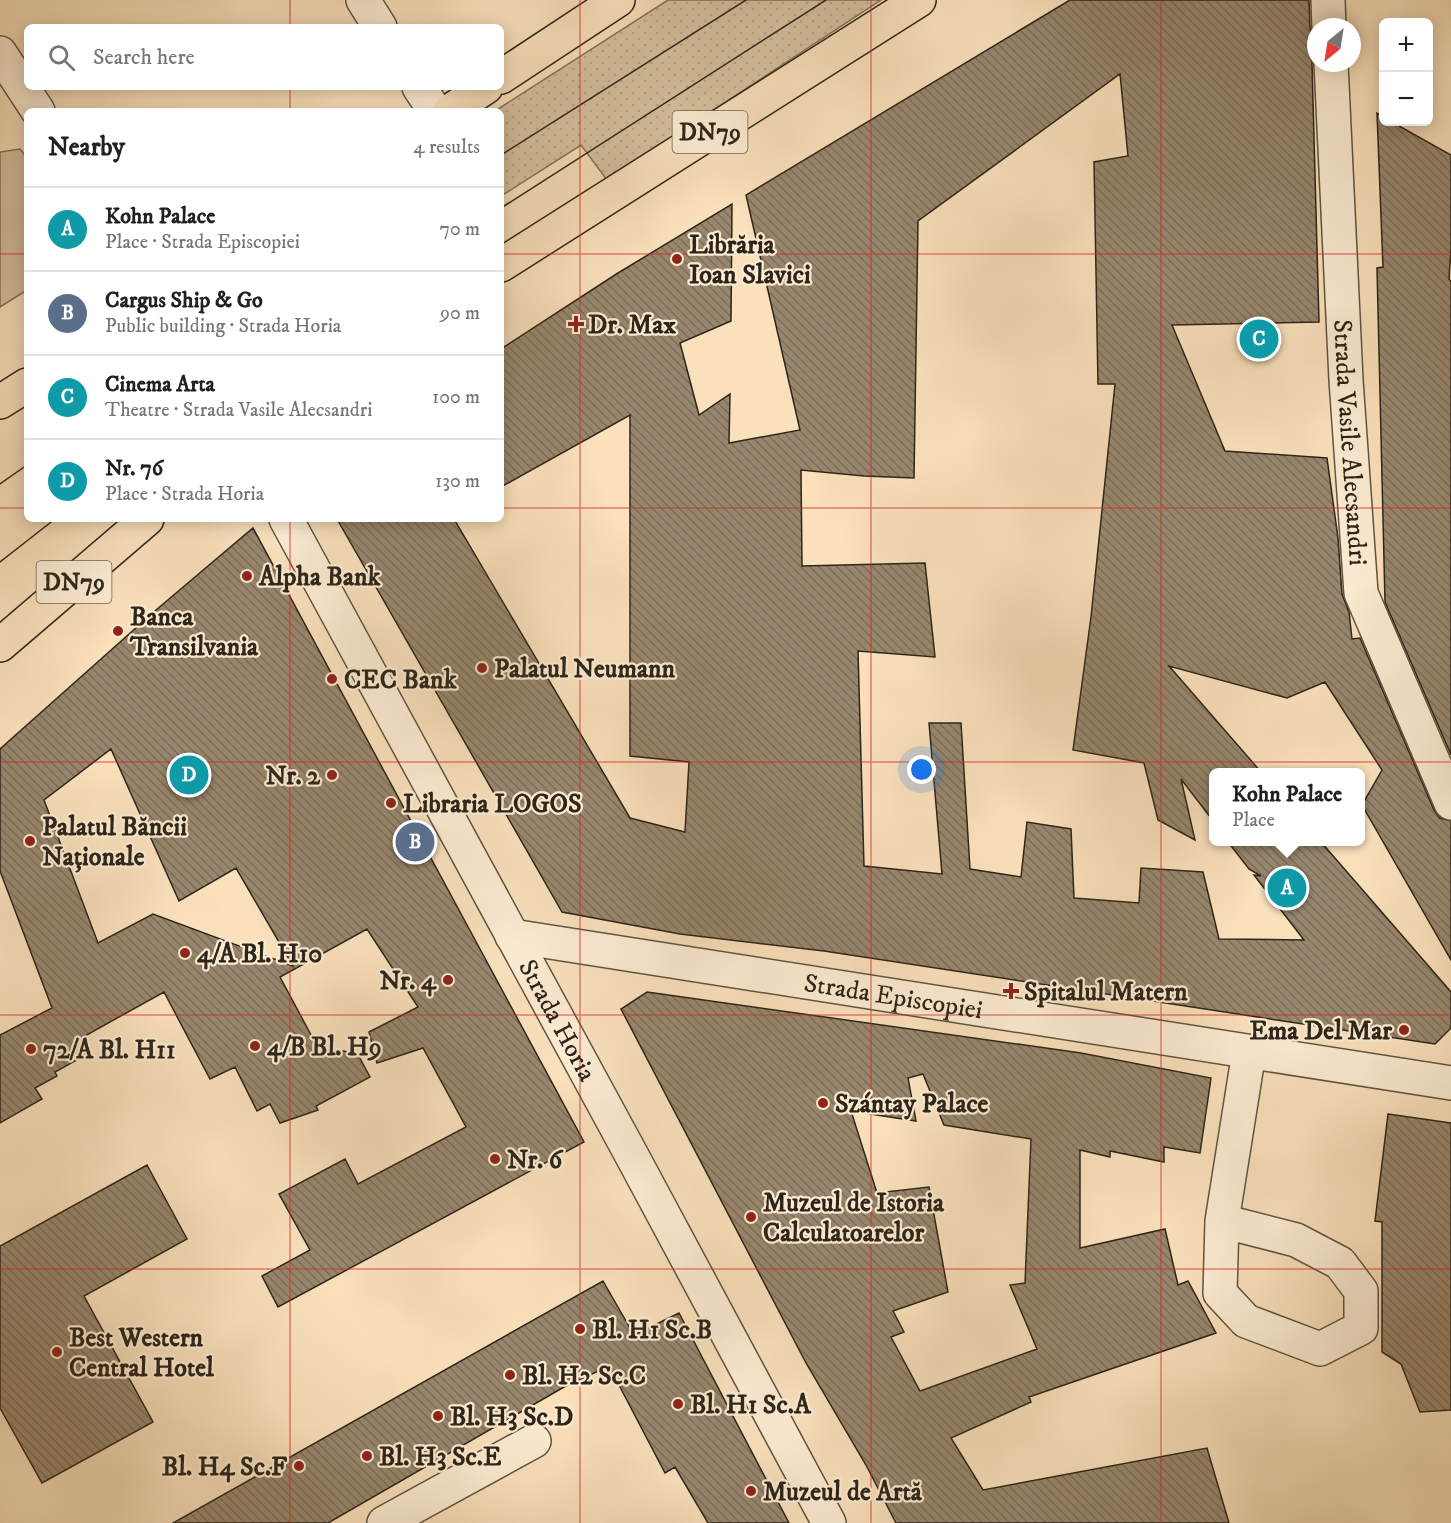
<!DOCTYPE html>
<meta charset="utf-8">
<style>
body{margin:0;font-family:"IM FELL DW Pica",serif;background:#f2f2f2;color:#202124}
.controls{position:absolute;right:18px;top:18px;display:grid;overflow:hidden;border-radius:9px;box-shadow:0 3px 15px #0003}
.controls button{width:54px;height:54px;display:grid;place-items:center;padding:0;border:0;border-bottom:2px solid #e0e0e0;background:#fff;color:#202124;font:30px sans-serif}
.compass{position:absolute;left:1307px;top:18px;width:54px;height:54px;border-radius:50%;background:#fff;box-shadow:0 3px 15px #0003;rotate:210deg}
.you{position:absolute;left:922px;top:770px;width:21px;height:21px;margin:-15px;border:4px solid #fff;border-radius:50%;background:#1a73e8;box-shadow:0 0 0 9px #1a73e833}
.badge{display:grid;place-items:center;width:39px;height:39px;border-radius:50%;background:#111827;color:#fff;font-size:20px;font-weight:700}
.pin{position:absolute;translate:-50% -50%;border:3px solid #fff;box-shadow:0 2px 6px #0006}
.popup{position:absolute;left:1209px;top:768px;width:156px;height:78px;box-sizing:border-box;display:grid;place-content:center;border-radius:9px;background:#fff;filter:drop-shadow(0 2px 4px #0005);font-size:20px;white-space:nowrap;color:#757577}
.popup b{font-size:22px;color:#202124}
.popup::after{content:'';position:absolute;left:50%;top:100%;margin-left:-12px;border:12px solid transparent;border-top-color:#fff}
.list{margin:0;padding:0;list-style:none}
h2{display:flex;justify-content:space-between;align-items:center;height:78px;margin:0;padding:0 24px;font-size:26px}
h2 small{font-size:20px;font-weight:400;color:#757577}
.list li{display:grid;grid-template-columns:39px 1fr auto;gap:18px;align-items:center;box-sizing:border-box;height:84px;padding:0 24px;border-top:2px solid #e0e0e0}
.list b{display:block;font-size:22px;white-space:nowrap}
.list p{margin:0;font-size:20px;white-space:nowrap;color:#757577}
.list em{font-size:20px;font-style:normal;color:#757577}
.icon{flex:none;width:33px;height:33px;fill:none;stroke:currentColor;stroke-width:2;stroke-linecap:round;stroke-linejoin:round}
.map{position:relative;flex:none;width:1451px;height:1523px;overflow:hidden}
.search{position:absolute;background:#fff;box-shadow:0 3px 15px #0003;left:24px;top:24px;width:480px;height:66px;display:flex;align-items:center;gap:15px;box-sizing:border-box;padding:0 21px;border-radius:9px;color:#757577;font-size:22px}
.panel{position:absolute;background:#fff;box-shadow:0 3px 15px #0003;left:24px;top:108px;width:480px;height:414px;border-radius:9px}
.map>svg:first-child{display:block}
.grass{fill:#d7c1a0;stroke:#82735c;stroke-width:1.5}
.park{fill:url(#park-dots);stroke:#82735c;stroke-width:1.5}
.building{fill:url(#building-back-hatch);stroke:#2d2519;stroke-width:1.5;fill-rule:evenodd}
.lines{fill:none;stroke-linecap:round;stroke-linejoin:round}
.minor-casing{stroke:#605442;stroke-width:36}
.major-casing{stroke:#2d2519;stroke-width:36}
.minor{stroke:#fcecd3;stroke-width:33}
.major{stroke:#fae1bc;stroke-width:33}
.tram{stroke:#2d2519;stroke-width:1.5}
.grid{fill:none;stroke:#d62828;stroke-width:1.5;stroke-opacity:0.55}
.poi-dot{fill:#8f2418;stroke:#fcecd3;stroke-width:2}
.labels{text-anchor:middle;stroke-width:4.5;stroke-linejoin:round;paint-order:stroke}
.shield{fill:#fcecd3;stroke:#6b6151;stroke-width:1.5}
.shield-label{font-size:24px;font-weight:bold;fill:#2d2519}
.poi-label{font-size:26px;font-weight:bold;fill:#2d2519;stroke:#fcecd3;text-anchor:start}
.street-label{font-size:26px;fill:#2d2519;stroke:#fcecd3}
</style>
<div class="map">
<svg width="1451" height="1523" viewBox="0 0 1451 1523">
<defs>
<pattern id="park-dots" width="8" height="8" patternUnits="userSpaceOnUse" patternTransform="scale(1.5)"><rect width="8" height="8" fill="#d7c1a0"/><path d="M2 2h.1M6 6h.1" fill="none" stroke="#b9a689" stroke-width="1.8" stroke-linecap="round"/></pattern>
<pattern id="building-back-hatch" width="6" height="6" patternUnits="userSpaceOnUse" patternTransform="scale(1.5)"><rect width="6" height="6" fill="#98876e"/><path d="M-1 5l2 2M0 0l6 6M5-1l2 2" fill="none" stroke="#7c6e5a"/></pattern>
</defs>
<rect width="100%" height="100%" fill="#fae1bc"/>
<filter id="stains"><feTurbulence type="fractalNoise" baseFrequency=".00333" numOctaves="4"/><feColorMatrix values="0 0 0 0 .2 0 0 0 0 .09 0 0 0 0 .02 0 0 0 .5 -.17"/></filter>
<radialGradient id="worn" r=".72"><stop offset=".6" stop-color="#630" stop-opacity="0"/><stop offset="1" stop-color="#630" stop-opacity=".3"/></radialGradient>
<!-- grass -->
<path class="grass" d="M20,149L27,158V290L0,307V152Z"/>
<!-- park -->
<path class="park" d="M668,0H881L607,180L581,145L501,196V111H495Z"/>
<!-- building -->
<path class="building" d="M1070,0H1309L1310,28L1313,37L1312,64L1319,322L1172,325L1225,451L1327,458L1338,538L1342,594L1349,612L1352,639L1360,638L1434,810L1440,818L1451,821V960L1362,805L1382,770L1325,682L1287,698L1169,666L1261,772H1214V822L1181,779L1195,840L1158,820L1144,763L1073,750L1091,617L1115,384H1098L1094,162L1128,156L1120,74L918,221L914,478L864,476L801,470L802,566L925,563L935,657L858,651L864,866L942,874L929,723H961L970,869L1021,877L1027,822L1071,829L1074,898L1139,903L1141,868L1203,872L1219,939L1304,940L1254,875L1261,876L1249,869L1228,842H1321L1451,992V1028L1435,1044L824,951L680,934L562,912L337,519H454L630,818L685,832L689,762L630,756V415L501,487V349L618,273L732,204L731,321L680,343L699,415L730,394L729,443L800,430L746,195Z
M1377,113L1383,117V122H1392L1451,155V248L1449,279L1451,282V755L1385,602L1377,268L1383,267Z
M253,528L584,1142L278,1307L262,1276L310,1250L279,1194L345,1159L358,1184L466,1127L423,1048L377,1063L369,1032L418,1007L367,929L280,977L318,1048L357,1053L370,1077L316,1106L318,1110L280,1123L270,1104L257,1111L235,1067L210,1079L164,992L83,1037L91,1052L55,1072L57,1076L35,1088L42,1099L0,1123V1035L52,1008L0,871V749L156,610ZM111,749L179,901L236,868L293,966L153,914L98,943L44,800Z
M647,992L1081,1053L1211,1078L1200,1153L1164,1147V1162L1110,1151V1157L1080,1150V1248L1165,1229L1178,1285L1188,1281L1216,1333L1029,1397L1031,1402L951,1438L983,1490L1207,1448L1229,1523H896L866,1465L806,1363L621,1009ZM923,1074L944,1125L1031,1139L1025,1283L1010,1285L1037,1349L920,1391L891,1337L904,1332L893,1311L948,1292L929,1187L877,1193L851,1111L916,1121L908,1078Z
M1388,1114L1451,1123V1410L1420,1412L1401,1364L1382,1352V1222L1375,1221Z
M147,1165L187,1239L84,1296L153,1422L42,1483L0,1408V1246Z
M603,1281L634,1335L679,1313L789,1523H708L675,1467L665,1473L609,1366L564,1387L328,1523H173Z"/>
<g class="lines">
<defs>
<g id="minor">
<path d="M363,0L380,27"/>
<path d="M1328,0L1329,27"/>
<path d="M0,53L38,111"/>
<path id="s1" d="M1331,63L1346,380L1361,593L1451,803"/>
<path d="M419,87L435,111"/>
<path id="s2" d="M286,519L631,1154L829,1523"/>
<path id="s3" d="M512,936L1451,1083"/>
<path d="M1222,1221L1296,1240L1340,1263L1361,1291V1328L1320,1349L1246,1321L1220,1293L1222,1221L1249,1052"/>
<path d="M384,1523L534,1441"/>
</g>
<path id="major" d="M501,77L618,0
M450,111L486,87
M501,265L919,0
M0,402L27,385
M0,645L147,519"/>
</defs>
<!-- minor casing -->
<use href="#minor" class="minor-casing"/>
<!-- major casing -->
<use href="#major" class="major-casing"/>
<!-- minor -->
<use href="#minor" class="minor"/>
<!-- major -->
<use href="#major" class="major"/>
<!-- tram -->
<path class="tram" d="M501,155L746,0
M501,208L826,0
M0,484L27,465
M0,562L55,519"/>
</g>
<!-- grid -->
<path class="grid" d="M290,0V27M580,0V1523M871,0V1523M1161,0V1523M290,87V111M0,254H27M501,254H1451M0,508H27M501,508H1451M290,519V1523M0,762H1451M0,1015H1451M0,1269H1451"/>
<!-- markers -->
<g class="poi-dot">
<circle cx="677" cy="259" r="6"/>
<path d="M573 315h6v6h6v6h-6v6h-6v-6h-6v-6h6z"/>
<circle cx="247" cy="576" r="6"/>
<circle cx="118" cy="631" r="6"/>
<circle cx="482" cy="668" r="6"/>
<circle cx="332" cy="679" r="6"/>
<circle cx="332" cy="775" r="6"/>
<circle cx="391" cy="803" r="6"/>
<circle cx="30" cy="841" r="6"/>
<circle cx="185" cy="953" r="6"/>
<circle cx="448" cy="980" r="6"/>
<path d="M1008 982h6v6h6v6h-6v6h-6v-6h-6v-6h6z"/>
<circle cx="1404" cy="1030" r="6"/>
<circle cx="255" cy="1046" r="6"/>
<circle cx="31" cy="1049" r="6"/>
<circle cx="823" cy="1103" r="6"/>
<circle cx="495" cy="1159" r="6"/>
<circle cx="751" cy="1217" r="6"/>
<circle cx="580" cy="1329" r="6"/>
<circle cx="57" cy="1352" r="6"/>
<circle cx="510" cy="1375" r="6"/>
<circle cx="678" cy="1404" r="6"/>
<circle cx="438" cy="1416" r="6"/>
<circle cx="367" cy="1456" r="6"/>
<circle cx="299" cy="1466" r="6"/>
<circle cx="751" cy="1491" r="6"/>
</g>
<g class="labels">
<!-- shield labels -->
<g class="shield">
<rect x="672.5" y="111" width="75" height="42" rx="4.5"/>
<rect x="36.5" y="561" width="75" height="42" rx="4.5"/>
</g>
<g class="shield-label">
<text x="710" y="140">DN79</text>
<text x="74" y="590">DN79</text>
</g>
<!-- poi labels -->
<g class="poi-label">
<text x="689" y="253">Librăria<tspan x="689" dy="30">Ioan Slavici</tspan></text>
<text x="588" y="333">Dr. Max</text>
<text x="259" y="585">Alpha Bank</text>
<text x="130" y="625">Banca<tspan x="130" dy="30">Transilvania</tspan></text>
<text x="494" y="677">Palatul Neumann</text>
<text x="344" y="688">CEC Bank</text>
<text x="320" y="784" text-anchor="end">Nr. 2</text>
<text x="403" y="812">Libraria LOGOS</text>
<text x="42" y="835">Palatul Băncii<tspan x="42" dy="30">Naționale</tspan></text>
<text x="197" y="962">4/A Bl. H10</text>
<text x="436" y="989" text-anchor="end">Nr. 4</text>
<text x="1024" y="1000">Spitalul Matern</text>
<text x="1392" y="1039" text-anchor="end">Ema Del Mar</text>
<text x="267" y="1055">4/B Bl. H9</text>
<text x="43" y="1058">72/A Bl. H11</text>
<text x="835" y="1112">Szántay Palace</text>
<text x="507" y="1168">Nr. 6</text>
<text x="763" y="1211">Muzeul de Istoria<tspan x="763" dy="30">Calculatoarelor</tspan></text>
<text x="592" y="1338">Bl. H1 Sc.B</text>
<text x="69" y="1346">Best Western<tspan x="69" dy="30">Central Hotel</tspan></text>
<text x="522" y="1384">Bl. H2 Sc.C</text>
<text x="690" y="1413">Bl. H1 Sc.A</text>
<text x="450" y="1425">Bl. H3 Sc.D</text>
<text x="379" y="1465">Bl. H3 Sc.E</text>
<text x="287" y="1475" text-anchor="end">Bl. H4 Sc.F</text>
<text x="763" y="1500">Muzeul de Artă</text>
</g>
<!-- street labels -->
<g class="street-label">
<text dy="9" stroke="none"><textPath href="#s1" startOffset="380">Strada Vasile Alecsandri</textPath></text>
<text dy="9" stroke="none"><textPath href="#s3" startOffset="386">Strada Episcopiei</textPath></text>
<text dy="9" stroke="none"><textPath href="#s2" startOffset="570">Strada Horia</textPath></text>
</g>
</g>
<rect width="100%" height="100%" filter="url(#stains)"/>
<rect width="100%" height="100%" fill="url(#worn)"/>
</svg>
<div class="controls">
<button>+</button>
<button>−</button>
</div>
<svg class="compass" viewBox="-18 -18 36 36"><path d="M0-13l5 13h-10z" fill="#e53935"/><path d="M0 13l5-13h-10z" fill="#757577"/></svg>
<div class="you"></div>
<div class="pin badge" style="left:1287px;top:888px;background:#0f9aa8">A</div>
<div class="popup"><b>Kohn Palace</b>Place</div>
<div class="pin badge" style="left:415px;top:842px;background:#5c6f8a">B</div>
<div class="pin badge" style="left:1259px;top:339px;background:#0f9aa8">C</div>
<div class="pin badge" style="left:189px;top:775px;background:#0f9aa8">D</div>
<div class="search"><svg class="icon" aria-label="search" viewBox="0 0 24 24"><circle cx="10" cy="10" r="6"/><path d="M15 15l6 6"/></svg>Search here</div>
<section class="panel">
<h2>Nearby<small>4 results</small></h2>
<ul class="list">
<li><span class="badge" style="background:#0f9aa8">A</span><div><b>Kohn Palace</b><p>Place · Strada Episcopiei</p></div><em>70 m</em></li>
<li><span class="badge" style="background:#5c6f8a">B</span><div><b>Cargus Ship &amp; Go</b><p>Public building · Strada Horia</p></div><em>90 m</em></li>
<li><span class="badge" style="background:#0f9aa8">C</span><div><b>Cinema Arta</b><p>Theatre · Strada Vasile Alecsandri</p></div><em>100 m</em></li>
<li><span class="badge" style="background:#0f9aa8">D</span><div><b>Nr. 76</b><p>Place · Strada Horia</p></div><em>130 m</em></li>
</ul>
</section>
</div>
